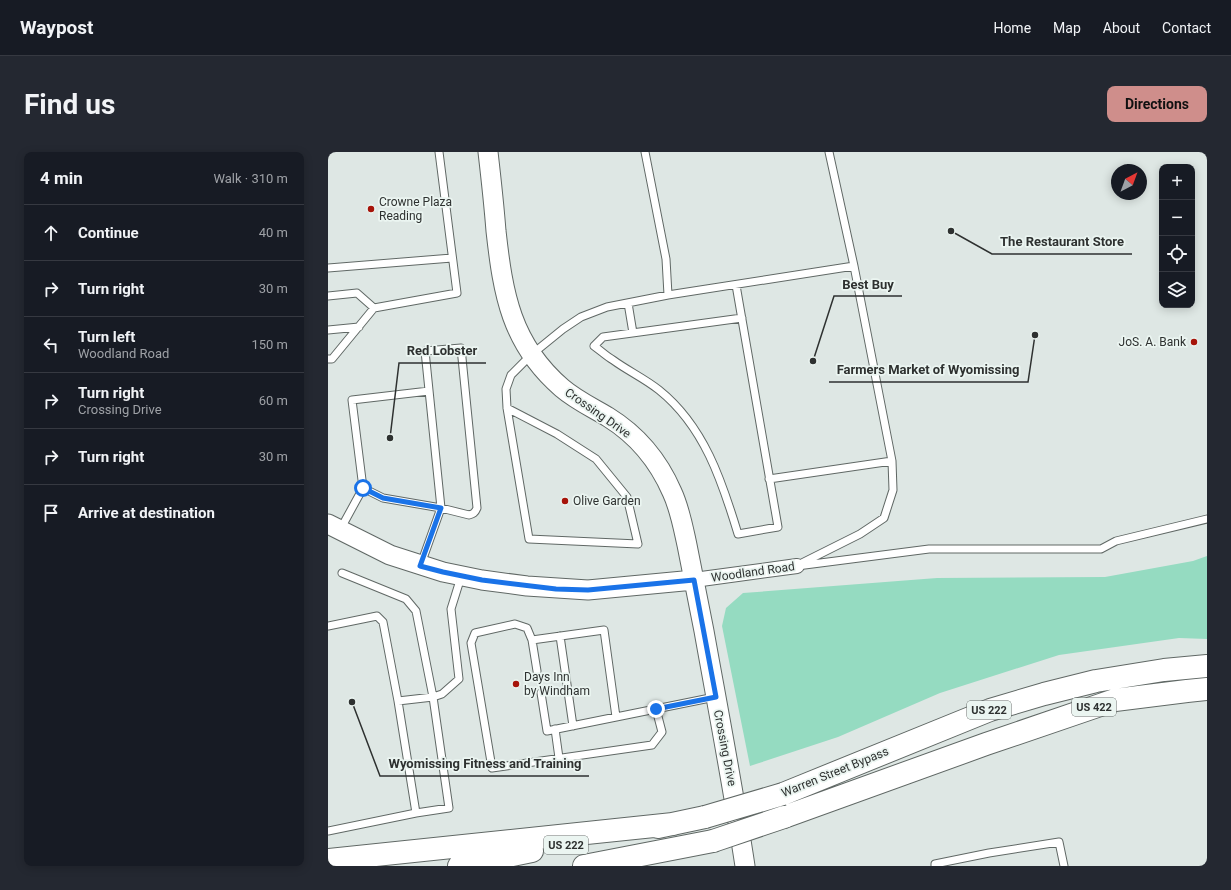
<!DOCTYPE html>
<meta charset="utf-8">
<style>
body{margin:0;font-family:Roboto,sans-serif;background:#242831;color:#f1f3f6}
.controls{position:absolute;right:12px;top:12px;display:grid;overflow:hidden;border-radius:8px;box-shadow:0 2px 10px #0003}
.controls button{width:36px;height:36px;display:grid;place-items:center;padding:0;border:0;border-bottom:1px solid #363941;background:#171b24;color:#f1f3f6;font:20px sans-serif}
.compass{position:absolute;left:783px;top:12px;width:36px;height:36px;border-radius:50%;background:#171b24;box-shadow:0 2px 10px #0003;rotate:41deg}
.stop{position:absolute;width:12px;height:12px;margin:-9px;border:3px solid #1a73e8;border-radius:50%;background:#fff}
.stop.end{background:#1a73e8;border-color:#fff;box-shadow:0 1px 4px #0008}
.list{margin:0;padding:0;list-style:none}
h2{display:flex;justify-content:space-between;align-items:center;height:52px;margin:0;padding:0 16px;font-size:17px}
h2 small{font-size:13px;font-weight:400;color:#9ea1a6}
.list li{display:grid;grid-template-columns:26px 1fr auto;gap:12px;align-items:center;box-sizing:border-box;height:56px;padding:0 16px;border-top:1px solid #363941}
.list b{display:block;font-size:15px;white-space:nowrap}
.list p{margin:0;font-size:13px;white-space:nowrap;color:#9ea1a6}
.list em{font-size:13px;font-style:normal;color:#9ea1a6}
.icon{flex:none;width:22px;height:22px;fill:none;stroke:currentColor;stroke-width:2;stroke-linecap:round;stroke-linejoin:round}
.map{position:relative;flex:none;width:879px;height:714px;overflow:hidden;border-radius:8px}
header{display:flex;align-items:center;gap:24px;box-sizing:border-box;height:56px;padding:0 20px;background:#171b24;border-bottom:1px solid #363941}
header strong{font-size:19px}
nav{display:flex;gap:22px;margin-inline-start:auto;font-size:14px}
.intro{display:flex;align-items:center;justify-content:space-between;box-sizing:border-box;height:96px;padding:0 24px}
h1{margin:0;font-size:28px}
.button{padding:10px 18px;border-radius:8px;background:#cf8e8b;color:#111;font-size:14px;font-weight:700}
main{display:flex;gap:24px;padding:0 24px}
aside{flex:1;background:#171b24;border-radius:8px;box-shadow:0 2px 10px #0003}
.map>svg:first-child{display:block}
.green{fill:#95dbc1}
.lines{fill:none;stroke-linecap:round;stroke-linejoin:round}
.lane-casing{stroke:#606865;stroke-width:9}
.street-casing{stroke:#606865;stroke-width:16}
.secondary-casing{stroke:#606865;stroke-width:21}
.highway-casing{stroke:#606865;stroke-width:24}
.lane{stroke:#fff;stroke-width:7}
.street{stroke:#fff;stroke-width:14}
.secondary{stroke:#fff;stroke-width:19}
.highway{stroke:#fff;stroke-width:22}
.highway-bridge-casing{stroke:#606865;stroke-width:24;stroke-linecap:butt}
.highway-bridge{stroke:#fff;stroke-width:22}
.route{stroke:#1a73e8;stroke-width:5}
.poi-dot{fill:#a61309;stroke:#ebf5f1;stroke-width:1.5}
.labels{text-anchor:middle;stroke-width:3.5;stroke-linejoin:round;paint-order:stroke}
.shield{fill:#ebf5f1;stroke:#676c6a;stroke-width:1}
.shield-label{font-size:11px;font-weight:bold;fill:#2e3130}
.poi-label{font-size:12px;fill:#2e3130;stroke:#ebf5f1;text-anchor:start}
.street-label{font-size:12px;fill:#2e3130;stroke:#ebf5f1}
.leader{fill:none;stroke:#2e3130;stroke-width:1.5}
.callout-dot{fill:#2e3130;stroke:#ebf5f1;stroke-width:1.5}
.callout-label{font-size:13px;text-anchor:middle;font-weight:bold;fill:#2e3130;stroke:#ebf5f1;stroke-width:3.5;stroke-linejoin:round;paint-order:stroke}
</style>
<header>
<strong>Waypost</strong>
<nav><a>Home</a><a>Map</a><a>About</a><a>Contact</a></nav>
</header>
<div class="intro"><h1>Find us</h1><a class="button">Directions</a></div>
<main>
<aside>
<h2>4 min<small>Walk · 310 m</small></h2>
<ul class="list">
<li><svg class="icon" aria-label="ahead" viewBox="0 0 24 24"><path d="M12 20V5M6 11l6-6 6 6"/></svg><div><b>Continue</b></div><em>40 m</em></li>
<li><svg class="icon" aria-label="right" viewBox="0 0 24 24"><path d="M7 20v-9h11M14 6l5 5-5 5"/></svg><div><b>Turn right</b></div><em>30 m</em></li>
<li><svg class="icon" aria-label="left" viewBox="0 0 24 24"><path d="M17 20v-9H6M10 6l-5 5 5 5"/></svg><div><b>Turn left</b><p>Woodland Road</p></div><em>150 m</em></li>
<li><svg class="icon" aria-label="right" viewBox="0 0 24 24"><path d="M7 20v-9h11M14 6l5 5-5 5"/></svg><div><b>Turn right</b><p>Crossing Drive</p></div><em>60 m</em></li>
<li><svg class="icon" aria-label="right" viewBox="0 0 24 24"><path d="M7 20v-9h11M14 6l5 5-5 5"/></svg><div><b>Turn right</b></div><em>30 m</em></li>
<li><svg class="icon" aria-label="arrive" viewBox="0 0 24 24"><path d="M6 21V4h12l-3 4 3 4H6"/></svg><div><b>Arrive at destination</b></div></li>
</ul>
</aside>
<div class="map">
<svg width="879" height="714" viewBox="0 0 879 714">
<rect width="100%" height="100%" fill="#dee7e4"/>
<!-- green -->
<path class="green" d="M879,404V487L851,486L731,503L612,541L510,585L422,614L394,474L398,456L415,441L609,426L777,425L865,409Z"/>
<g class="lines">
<defs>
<path id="lane" d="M317,0L338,107L340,143
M0,116L124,106
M408,133L450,375L410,382C394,329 376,274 331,238C316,226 300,219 285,208C278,204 272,198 266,194L275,185L414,166
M0,144L29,141L46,156
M300,151L305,181
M0,178L31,175
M0,207H4L46,156L129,141L111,0
M179,256L229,282L268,307L299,345L310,392L201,387L179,256L178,237L183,223L203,203L235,177L253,165L279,155L340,143L526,114
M441,327L564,309L526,114L501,0
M12,378L35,336
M474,411L532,382L556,366L565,338L564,309
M93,412L113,356L97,199L133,196L149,356C147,361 145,362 141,363L113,356L55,346L35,336L24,248L101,239
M469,414L601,397H773L788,389L879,367
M0,474L49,464L55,470L70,549L88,661L121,656L105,545L88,459L78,447L14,421
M232,484L245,574
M204,488L199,476L187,472L147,481L143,491L164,616L324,593L334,580L328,557
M209,519L204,488L276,478L288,565
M213,541L219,579L387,545
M70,549L105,545L114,542L131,527L123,457L133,425
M227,577L231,606
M0,679L88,661
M607,714V712L661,701L731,690L736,714"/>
<path id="street" d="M366,428L469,414"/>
<path id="secondary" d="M160,0C163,26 166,53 168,79C175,142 183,192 234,236C248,248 265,256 280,265C309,283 331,310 344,340C352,357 355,375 359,393C365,422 370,450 376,479C390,557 405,635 417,714
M0,372L62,403L115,420L154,428L199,434L260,438L366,428"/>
<path id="highway" d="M455,642L662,558L716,542L768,529L836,518L879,514
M456,665L658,592L787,548L859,539L879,537
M330,675L377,665
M0,708L345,672
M131,714L204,699
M256,714L385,689"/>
</defs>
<!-- lane casing -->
<use href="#lane" class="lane-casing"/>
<!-- street casing -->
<use href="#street" class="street-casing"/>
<!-- secondary casing -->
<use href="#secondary" class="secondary-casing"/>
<!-- highway casing -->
<use href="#highway" class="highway-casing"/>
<!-- lane -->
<use href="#lane" class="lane"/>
<!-- street -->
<use href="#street" class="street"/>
<!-- secondary -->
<use href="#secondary" class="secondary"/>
<!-- highway -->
<use href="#highway" class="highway"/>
<defs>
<path id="highway-bridge" d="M377,665L455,642
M385,689L456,665"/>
</defs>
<!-- highway-bridge casing -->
<use href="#highway-bridge" class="highway-bridge-casing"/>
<!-- highway-bridge -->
<use href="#highway-bridge" class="highway-bridge"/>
</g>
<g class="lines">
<!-- route -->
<path class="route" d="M35,336L55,346L113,356L92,414L115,420L154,428L228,437L260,438L366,428L388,545L328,557"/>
</g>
<!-- markers -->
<g class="poi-dot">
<circle cx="43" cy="57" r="4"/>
<circle cx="866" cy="190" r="4"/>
<circle cx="237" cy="349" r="4"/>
<circle cx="188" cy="532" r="4"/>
</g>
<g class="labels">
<!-- shield labels -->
<g class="shield">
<rect x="744" y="546" width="44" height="18" rx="3"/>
<rect x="639" y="549" width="44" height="18" rx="3"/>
<rect x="216" y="684" width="44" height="18" rx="3"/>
</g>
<g class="shield-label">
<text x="766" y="559">US 422</text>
<text x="661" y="562">US 222</text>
<text x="238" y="697">US 222</text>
</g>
<!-- poi labels -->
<g class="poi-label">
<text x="51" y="54">Crowne Plaza<tspan x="51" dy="14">Reading</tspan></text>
<text x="858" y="194" text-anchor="end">JoS. A. Bank</text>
<text x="245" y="353">Olive Garden</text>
<text x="196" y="529">Days Inn<tspan x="196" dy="14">by Windham</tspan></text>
</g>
<!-- street labels -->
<g class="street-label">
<text transform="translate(270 261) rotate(35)" y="4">Crossing Drive</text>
<text transform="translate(425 420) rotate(-8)" y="4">Woodland Road</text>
<text transform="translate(397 596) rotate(79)" y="4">Crossing Drive</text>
<text transform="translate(507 620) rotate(-22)" y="4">Warren Street Bypass</text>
</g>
</g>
<!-- callouts -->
<path class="leader" d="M623 79L664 102H804M485 209L506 144H574M62 286L71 211H158M707 183L700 230H501M24 550L52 624H261"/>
<g class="callout-dot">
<circle cx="623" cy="79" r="4"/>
<circle cx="485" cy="209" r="4"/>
<circle cx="62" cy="286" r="4"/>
<circle cx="707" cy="183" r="4"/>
<circle cx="24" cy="550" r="4"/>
</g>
<g class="callout-label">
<text x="734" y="94">The Restaurant Store</text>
<text x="540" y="137">Best Buy</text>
<text x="114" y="203">Red Lobster</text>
<text x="600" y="222">Farmers Market of Wyomissing</text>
<text x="157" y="616">Wyomissing Fitness and Training</text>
</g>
</svg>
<div class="controls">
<button>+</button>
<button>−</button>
<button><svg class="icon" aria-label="locate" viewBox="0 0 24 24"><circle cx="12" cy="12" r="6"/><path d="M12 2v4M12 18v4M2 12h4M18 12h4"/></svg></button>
<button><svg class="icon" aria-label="layers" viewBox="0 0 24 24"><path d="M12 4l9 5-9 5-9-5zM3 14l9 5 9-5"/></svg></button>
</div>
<svg class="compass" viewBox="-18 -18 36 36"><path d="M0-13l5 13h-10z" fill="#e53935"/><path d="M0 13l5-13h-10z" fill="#9ea1a6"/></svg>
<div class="stop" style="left:35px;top:336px"></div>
<div class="stop end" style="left:328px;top:557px"></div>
</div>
</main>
